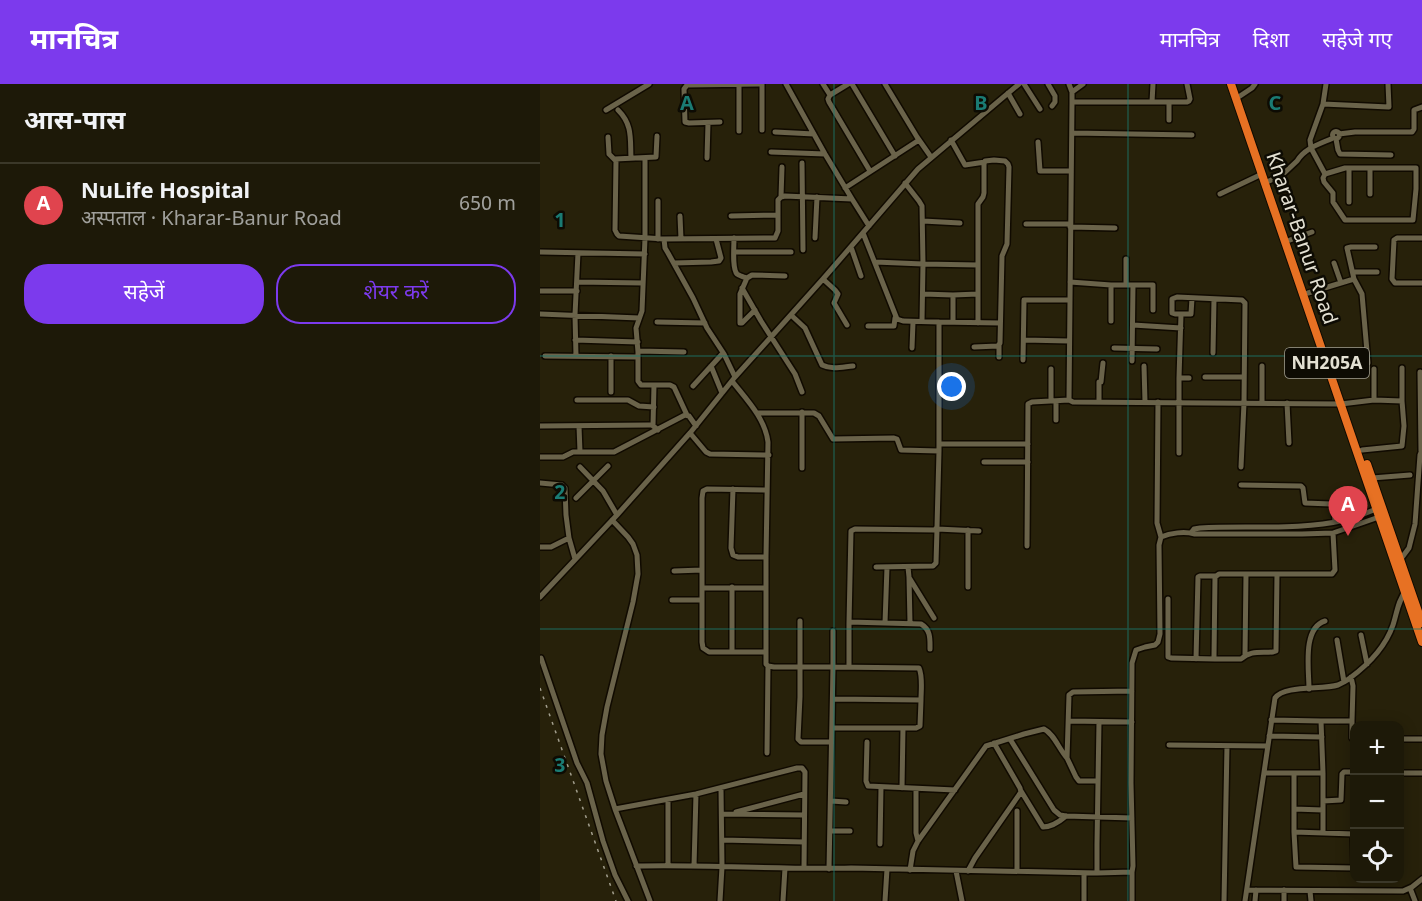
<!DOCTYPE html>
<html lang="hi">
<meta charset="utf-8">
<style>
body{margin:0;font-family:Georgia,"Noto Sans Devanagari",serif;background:#2a2616;color:#f1f3f6}
.controls{position:absolute;right:18px;bottom:18px;display:grid;overflow:hidden;border-radius:12px;box-shadow:0 3px 15px #0003}
.controls button{width:54px;height:54px;display:grid;place-items:center;padding:0;border:0;border-bottom:2px solid #3b3829;background:#1d1908;color:#f1f3f6;font:30px sans-serif}
.you{position:absolute;left:412px;top:303px;width:21px;height:21px;margin:-15px;border:4px solid #fff;border-radius:50%;background:#1a73e8;box-shadow:0 0 0 9px #1a73e833}
.badge{display:grid;place-items:center;width:39px;height:39px;border-radius:50%;background:#7c3aed;color:#fff;font-size:20px;font-weight:700}
.pin{position:absolute;translate:-50% -50px;filter:drop-shadow(0 2px 3px #0008)}
.pin::after{content:'';position:absolute;top:32px;width:21px;height:18px;background:inherit;clip-path:polygon(0 0,100% 0,50% 100%)}
.list{margin:0;padding:0;list-style:none}
h2{display:flex;justify-content:space-between;align-items:center;height:78px;margin:0;padding:0 24px;font-size:26px}
h2 small{font-size:20px;font-weight:400;color:#a0a09c}
.list li{display:grid;grid-template-columns:39px 1fr auto;gap:18px;align-items:center;box-sizing:border-box;height:84px;padding:0 24px;border-top:2px solid #3b3829}
.list b{display:block;font-size:22px;white-space:nowrap}
.list p{margin:0;font-size:20px;white-space:nowrap;color:#a0a09c}
.list em{font-size:20px;font-style:normal;color:#a0a09c}
.actions{display:flex;gap:12px;padding:18px 24px}
.actions a{flex:1;padding:14px 0;border:2px solid #7c3aed;border-radius:24px;text-align:center;font-size:21px;color:#7c3aed}
.actions .main{background:#7c3aed;color:#fff}
.icon{flex:none;width:33px;height:33px;fill:none;stroke:currentColor;stroke-width:2;stroke-linecap:round;stroke-linejoin:round}
.map{position:relative;flex:none;width:882px;height:817px;overflow:hidden}
header{display:flex;align-items:center;gap:36px;box-sizing:border-box;height:84px;padding:0 30px;background:#7c3aed;color:#fff}
header strong{font-size:28px}
nav{display:flex;gap:33px;margin-inline-start:auto;font-size:21px}
main{display:flex}
aside{flex:1;background:#1d1908}
.map>svg:first-child{display:block}
.lines{fill:none;stroke-linecap:round;stroke-linejoin:round}
.minor-casing{stroke:#100a00;stroke-width:8}
.highway-casing{stroke:#100a00;stroke-width:10}
.minor{stroke:#6a634a;stroke-width:5}
.highway{stroke:#e77123;stroke-width:8}
.rail{stroke:#a29e8d;stroke-width:1.5;stroke-dasharray:3 6;stroke-linecap:butt}
.grid{fill:none;stroke:#1a7b73;stroke-width:1.5;stroke-opacity:0.55}
.labels{text-anchor:middle;stroke-width:5;stroke-linejoin:round;paint-order:stroke}
.shield{fill:#0d0b03;stroke:#a3a094;stroke-width:1.5}
.shield-label{font-size:18px;font-weight:bold;fill:#e3e0d2}
.street-label{font-size:20px;fill:#e3e0d2;stroke:#0d0b03}
.grid-label{font-size:20px;text-anchor:middle;font-weight:bold;fill:#1a7b73;stroke:#0d0b03;stroke-width:5;stroke-linejoin:round;paint-order:stroke}
</style>
<header>
<strong>मानचित्र</strong>
<nav><a>मानचित्र</a><a>दिशा</a><a>सहेजे गए</a></nav>
</header>
<main>
<aside>
<h2>आस-पास<small></small></h2>
<ul class="list">
<li><span class="badge" style="background:#e0444e">A</span><div><b>NuLife Hospital</b><p>अस्पताल · Kharar-Banur Road</p></div><em>650 m</em></li>
</ul>
<div class="actions"><a class="main">सहेजें</a><a>शेयर करें</a></div>
</aside>
<div class="map">
<svg width="882" height="817" viewBox="0 0 882 817">
<rect width="100%" height="100%" fill="#27210a"/>
<g class="lines">
<defs>
<path id="minor" d="M199,0V47
M222,0V46
M246,0L285,70L312,115
M283,0L290,11L308,0
M312,0L355,72
M345,0L377,53L391,73
M484,0L500,25
M508,0L515,12V18L512,22
M529,0L532,8V18L529,316L533,318L801,320L834,316L862,317L864,342L862,362L822,366
M532,8L543,0
M468,9L480,30
M290,11L288,15L289,18L330,87
M700,12L712,4L715,0
M532,18H647L649,17L650,15L647,0
M612,18L613,0
M629,18V36
M783,20L849,23L848,0
M66,26L109,0
M78,26C93,41 90,55 91,74
M180,38L149,39L145,38L144,5L147,1L219,0
M792.5 51a3.5 3.5 0 1 1 7 0a3.5 3.5 0 1 1-7 0Z
M235,48L274,50
M532,49L652,51
M799,50L815,48H872L874,45V26L882,23
M68,53L69,70L76,77L75,146L77,150L79,152L124,155L235,154L238,147V116L241,113L245,112L312,115L329,142
M796,55L798,66L800,70L851,71
M411,56L425,81L445,78
M498,58L500,87H531
M231,68L285,70
M105,74V154L102,227L96,244L98,268V297L101,301H130L134,303L147,331
M167,74L168,39
M75,75L116,73L117,52
M262,79L263,166
M805,84H876V105L873,136H805L793,118V109L784,98L783,94L785,90Z
M809,84V118
M785,90L771,64L770,56L783,20L786,0
M729,97L741,92L757,77C765,64 780,60 793,54
M305,104L379,56
M680,110L722,90
M830,110V84
M241,113L242,83
M140,132L141,155
M191,132L238,131
M383,137L420,139
M486,140H530
M530,143L575,144
M194,154C194,162 192,185 197,190C198,191 206,194 207,194
M275,154L277,113
M882,154H857L854,156L852,195L855,199H882
M118,155V117
M124,155L125,164L128,169L153,214L167,244L184,270L195,293
M750,156L772,148
M311,163L321,192
M0,168L105,170
M194,168H251
M335,178L383,180L382,122L379,117L365,99
M134,179L171,178L179,177L181,174L176,155
M794,179L801,199
M438,181V239
M813,188H837
M283,195L295,206L298,210L294,219L307,241
M814,195L807,164L811,163H835
M37,198L103,199
M530,198L571,201H613V226
M571,201V237
M586,201V175
M202,204L221,237L255,290L262,308
M0,207H37
M768,209L814,195L822,210L828,279
M383,210L413,211V238
M413,211L438,210
M652,214L651,230H635L632,229V215L637,213L702,216L705,219L704,319L701,383
M215,226L202,239H200V210L207,194L212,191L245,192
M0,230L99,234
M251,231L265,244L282,281C292,286 302,283 313,282
M382,237L383,180L438,181V120L443,113L444,109V80L445,77L454,76L465,77L468,80L469,83L467,160L462,172L460,259L458,262L434,263
M117,238L165,239
M399,238L460,239
M593,241L641,244
M328,242H354L355,234
M35,256L98,258
M484,256L529,257
M459,261V273
M372,264L373,238
M574,264L617,265
M98,267L144,268
M673,269L674,215
M5,272L98,273
M36,272L35,231L38,169
M483,276L484,216H529
M592,277L593,201
M171,282L182,309
M604,282L605,318
M722,282V319
M862,284V317
M834,285V316
M880,288L881,367
M665,293H704
M639,294H649
M192,297C206,315 225,334 228,358L226,473V580L228,582L234,583H293L289,785
M153,302L183,269
M71,308V272
M37,316H88L99,322L114,323
M511,317V285
M516,317V336
M559,318V298H561L563,279
M618,318L617,439L621,453
M747,319L749,359
M262,328V384
M217,329H274L279,332L293,355L354,354L357,355L361,366L399,367
M0,342L108,341H112L118,346
M39,342L40,368
M113,342L114,301
M150,349L166,368L170,370L229,371
M399,360H488
M639,369V294L641,230
M0,373H23L33,368H74L145,331L149,332L156,342
M444,378H488
M40,383L63,407L77,431
M832,394L870,391
M0,399L22,401L25,404L26,431L29,454
M701,401L761,402L763,404L765,419L791,420L794,422L795,438
M193,405L191,464L193,471L198,473H226
M36,414L68,382
M72,436L88,453L93,460L97,471L98,490L93,518L67,623L62,651L61,670L66,697L75,725L110,817
M651,449L654,445L660,444C708,441 758,447 805,436C816,434 826,429 836,425
M487,462L488,320L492,318L529,316
M0,463H11L29,454L35,475
M860,476L869,464L875,440L880,371L882,366
M336,483L393,482L396,479L397,445L439,447
M368,483L369,493L370,539
M134,487L162,486
M737,490L736,567L733,568C720,569 711,566 701,575H675L674,573L675,493L679,490H792L795,486L793,449
M370,495L394,534
M428,503V446
M162,504H226
M0,513L77,431L150,349L195,293L283,195L378,85L479,0
M628,515V573L631,574L675,575
M132,516H162
M260,537V613L258,655L261,658H291
M309,538L381,540C391,546 390,555 390,565
M345,539L347,483
M293,547V583L379,584C383,593 381,606 381,616L293,615
M821,551L827,580
M797,556L804,598
M192,568V503
M225,568H169L163,564L162,558V414L163,407L167,405L227,406
M705,571L706,490
M1,574L37,679L47,699L63,757L75,791L88,817
M656,575L658,493L660,492H675
M309,583V539L311,447L315,445L395,446L397,443L399,367V238L363,237L357,235L323,149
M811,593L813,602L812,637
M769,605C769,586 762,544 785,537
M731,636L781,637L783,689
M529,637L592,638
M781,637H812V654L814,656
M292,644H376L380,642L381,616
M729,652L782,653
M470,655L514,726L520,731L526,732L592,734
M860,655H882
M327,658L326,697L328,702L415,706
M629,661L728,662
M227,669L228,582
M724,689H783V717L801,716L802,690L804,688H814
M754,689V748L814,750
M860,689H882
M558,697H539L536,693L527,674L529,611L533,608L592,607
M362,704L363,644
M376,705V749L378,757
M481,707L503,743C511,743 519,738 526,732
M128,716V781
M291,717L306,718
M75,725L156,710L257,684H262L265,688L264,784
M754,725L783,726
M477,727V787
M196,728L264,710
M182,730L264,731
M290,747H310
M754,748L756,783L814,784
M783,749V717
M813,750L814,784
M182,756L264,758
M340,760L341,703
M96,782C167,780 239,786 311,784L557,789L592,788L593,782L591,699L592,579L596,566L605,563L615,561L618,558L620,550L619,461L621,453C630,449 645,447 654,450H762L793,449L839,433
M154,782L156,710
M370,786L373,767L378,757L446,662L484,650L504,645C514,650 519,665 527,674
M416,787L422,817
M428,787L435,774L481,708L480,704L454,659
M592,788V817
M557,789V760L559,638
M870,804L875,817
M707,806L863,807L872,803L882,795
M770,807L771,817
M180,817L182,783L181,704
M243,817L245,784
M345,817L347,785
M544,817V789
M684,817L687,662
M705,817L735,614C744,601 782,606 798,601C802,599 806,597 810,594C829,580 845,564 853,541C857,529 858,516 866,507
M715,817L716,806
M744,817V806"/>
<path id="highway" d="M691,0L882,558
M827,380L882,539"/>
</defs>
<!-- minor casing -->
<use href="#minor" class="minor-casing"/>
<!-- highway casing -->
<use href="#highway" class="highway-casing"/>
<!-- minor -->
<use href="#minor" class="minor"/>
<!-- highway -->
<use href="#highway" class="highway"/>
<!-- rail -->
<path class="rail" d="M0,604L76,817"/>
</g>
<!-- grid -->
<path class="grid" d="M294,0V817M588,0V817M0,272H882M0,545H882"/>
<g class="labels">
<!-- shield labels -->
<rect class="shield" x="745" y="264" width="84" height="30" rx="4.5"/>
<g class="shield-label">
<text x="787" y="285">NH205A</text>
</g>
<!-- street labels -->
<g class="street-label">
<text transform="translate(762 154) rotate(71)" y="7">Kharar-Banur Road</text>
</g>
</g>
<g class="grid-label">
<text x="147" y="26">A</text>
<text x="441" y="26">B</text>
<text x="735" y="26">C</text>
<text x="20" y="143">1</text>
<text x="20" y="415">2</text>
<text x="20" y="688">3</text>
</g>
</svg>
<div class="controls">
<button>+</button>
<button>−</button>
<button><svg class="icon" aria-label="locate" viewBox="0 0 24 24"><circle cx="12" cy="12" r="6"/><path d="M12 2v4M12 18v4M2 12h4M18 12h4"/></svg></button>
</div>
<div class="you"></div>
<div class="pin badge" style="left:808px;top:452px;background:#e0444e">A</div>
</div>
</main>
